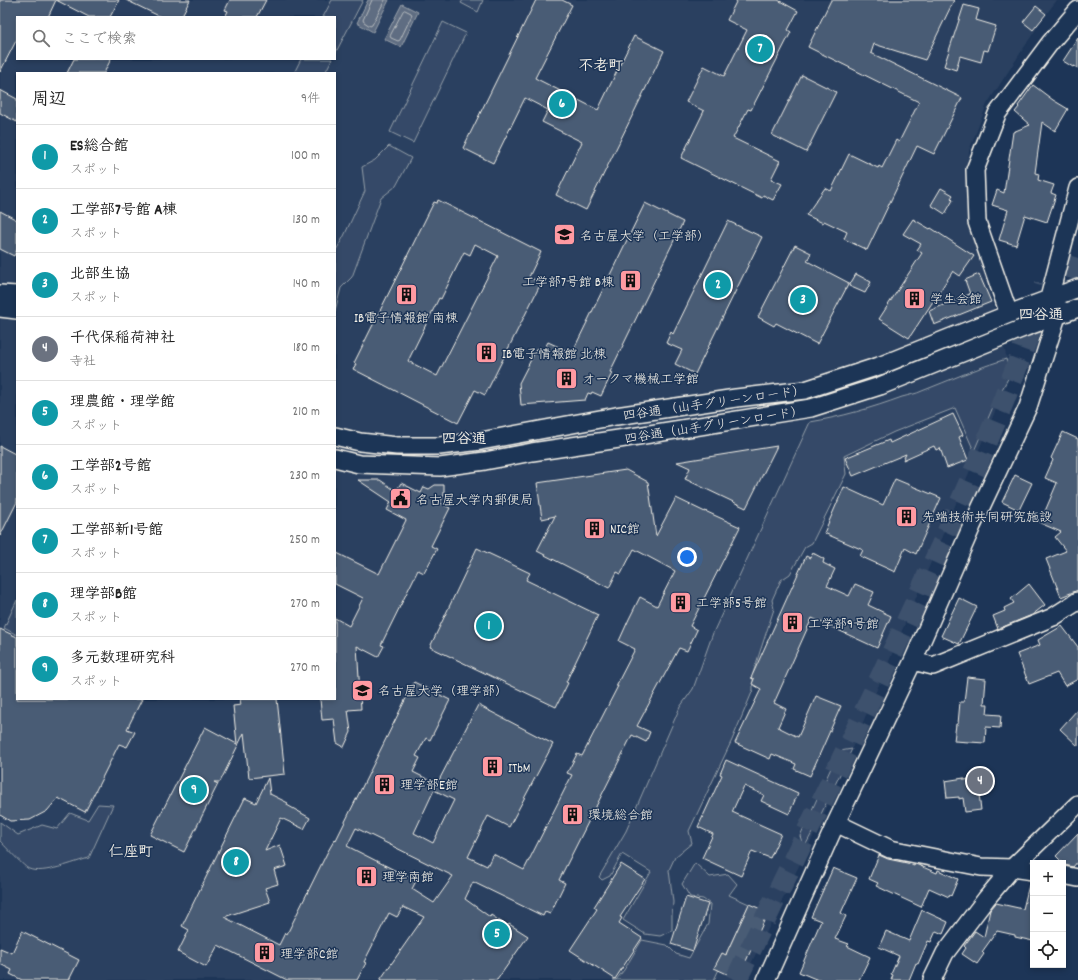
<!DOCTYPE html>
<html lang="ja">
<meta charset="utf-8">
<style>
body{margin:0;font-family:Dekko,"Klee One",sans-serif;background:#f6f6f6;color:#222}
.controls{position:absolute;right:12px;bottom:12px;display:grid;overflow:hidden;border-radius:0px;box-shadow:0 2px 6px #0003}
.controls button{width:36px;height:36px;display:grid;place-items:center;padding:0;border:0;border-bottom:1px solid #e0e0e0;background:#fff;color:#222;font:20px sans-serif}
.you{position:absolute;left:687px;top:557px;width:14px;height:14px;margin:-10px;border:3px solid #fff;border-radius:50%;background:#1a73e8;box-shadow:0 0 0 6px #1a73e833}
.badge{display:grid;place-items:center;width:26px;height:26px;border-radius:50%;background:#ea580c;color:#fff;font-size:13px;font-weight:700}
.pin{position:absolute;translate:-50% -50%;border:2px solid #fff;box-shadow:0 1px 4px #0006}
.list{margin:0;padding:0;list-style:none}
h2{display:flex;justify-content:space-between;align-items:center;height:52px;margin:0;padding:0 16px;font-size:17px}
h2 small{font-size:13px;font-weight:400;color:#767676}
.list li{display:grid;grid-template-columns:26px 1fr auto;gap:12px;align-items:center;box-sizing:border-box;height:64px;padding:0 16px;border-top:1px solid #e0e0e0}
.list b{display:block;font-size:15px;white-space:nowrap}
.list p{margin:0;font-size:13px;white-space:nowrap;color:#767676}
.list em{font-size:13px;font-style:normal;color:#767676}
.icon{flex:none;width:22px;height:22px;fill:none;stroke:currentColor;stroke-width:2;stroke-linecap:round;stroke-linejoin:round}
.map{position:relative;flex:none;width:1078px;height:980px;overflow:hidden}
.search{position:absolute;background:#fff;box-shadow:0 2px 6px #0003;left:16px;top:16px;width:320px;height:44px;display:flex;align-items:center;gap:10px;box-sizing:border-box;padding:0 14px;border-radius:0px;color:#767676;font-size:15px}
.panel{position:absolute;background:#fff;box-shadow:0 2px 6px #0003;left:16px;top:72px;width:320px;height:628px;border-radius:0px}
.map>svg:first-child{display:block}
.built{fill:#2a4060;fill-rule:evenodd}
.green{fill:#354a67;stroke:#949ea8}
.water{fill:#5e6d82;stroke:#9aa2ab}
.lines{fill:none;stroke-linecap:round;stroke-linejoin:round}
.shore{stroke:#b8bcbf;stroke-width:1}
.building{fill:#485b74;stroke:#f4f1e8;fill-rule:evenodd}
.highway-tunnel{stroke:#3d516d;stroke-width:22;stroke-dasharray:22 11;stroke-linecap:butt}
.minor-casing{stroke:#f4f1e8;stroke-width:20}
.minor{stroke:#1d3557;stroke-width:17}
.labels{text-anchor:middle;stroke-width:3;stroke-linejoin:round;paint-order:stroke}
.poi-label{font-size:13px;fill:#f4f1e8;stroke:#1d3557;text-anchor:start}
.street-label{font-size:13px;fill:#f4f1e8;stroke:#1d3557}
.quarter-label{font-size:15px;font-weight:bold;fill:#f4f1e8;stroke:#1d3557}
</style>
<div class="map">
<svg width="1078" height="980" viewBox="0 0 1078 980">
<rect width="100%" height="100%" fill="#1d3557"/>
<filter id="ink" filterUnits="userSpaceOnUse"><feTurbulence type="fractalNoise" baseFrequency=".025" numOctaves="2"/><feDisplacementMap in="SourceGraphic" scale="8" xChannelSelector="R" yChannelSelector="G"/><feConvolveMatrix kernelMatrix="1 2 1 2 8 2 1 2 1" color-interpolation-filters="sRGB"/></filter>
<g filter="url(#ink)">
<!-- built -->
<path class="built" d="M0,0H1057L1044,17L987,104L969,151L966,201L1011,374L821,821L743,980H0ZM17,17H335V59H17ZM17,73H335V699H17Z"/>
<!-- green -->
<path class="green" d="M332,0H363L335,54V17H323Z
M463,0H483L478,12L461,3Z
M443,22L466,33L413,143L390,132Z
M301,59H332L325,73H294Z
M389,146L411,158L396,186L381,198L352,277L341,288L335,311V252L344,236L365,191L362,167L375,160Z
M1006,359L1010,375L996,400L974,451L955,408L894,432L844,456L846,474L812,543L805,547L790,574L781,580L772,600L774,609L753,673V690L732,740L689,831L692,843L675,857L669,870L673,902L672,915V931L660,936L645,934L623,920L651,872L622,854L610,876L602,880L599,877L626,831L680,707L693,689L713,633L810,422C841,417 872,408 902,397C909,395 916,394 922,391C950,380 977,368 1006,359Z
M17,600V635L4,628Z
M852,749L812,833L804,848L800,836L836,757L840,751Z
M98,804L113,805L89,858C74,862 43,875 29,869C25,868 5,846 0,841V822L18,835L42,825L57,829L70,813L88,820Z
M695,863L710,877L728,874L737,884L729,895L749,904L714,980H613H616L624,970L642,940L667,945L676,954L689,958L708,924L710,904L703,899L690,897L682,884Z"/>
<!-- water -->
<path class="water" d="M368,0H389L373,32L357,23Z
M402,4L418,12L401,47L384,39Z"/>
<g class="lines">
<!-- shore -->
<path class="shore" d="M372,0L363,20L364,22L370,26L372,25L385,0
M405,10L411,13L412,15L400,40L398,41L391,38L390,36L403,11Z"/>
</g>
<!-- building -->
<path class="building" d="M0,0H119L110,17H89L56,0L48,17H17V39L0,72Z
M126,0H190L181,17H161Z
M230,0H266L257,17H225L228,11L225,10Z
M536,0H562L572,5L535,78L598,110L634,36L664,51L586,210L556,195L582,142L542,122L548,110L525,98L493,163L463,148Z
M737,0H778L798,11L788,30L791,32L751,110L748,109L733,138L780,161L771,179L782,184L773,200L763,195L762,198L681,158L704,111L686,102L704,66L724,76L747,30L727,20Z
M831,0H954L925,60L874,44L871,53L962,98L934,154L917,146L867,250L844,239L847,232L824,221L823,223L806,215L825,188L831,191L849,154L878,168L879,166L882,168L896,140L899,142L919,102L808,47Z
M964,5L979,9L976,20L996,26L988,51L984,50L981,62L960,56L956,70L944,66Z
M1036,6L1046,14L1033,30L1023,22Z
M1078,38V68L1074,66L1073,67L1063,61Z
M74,59H111L104,73H67Z
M802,75L836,92L806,152L772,135Z
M1033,85L1053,100L1068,109L1055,131L1042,122L1035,173L1039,174L1038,180L1054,185L1051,193L1056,195L1047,222L1025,215L1016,245L999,240L1008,210L992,205L997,190L1004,193L1013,132L1030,125L1015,112L1019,107L1018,106Z
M0,90L17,99V122L0,113Z
M941,188L953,195L951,198L953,200L945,214L931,205Z
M438,200L541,252L529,277L541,283L485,395L475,390L458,423L353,369L356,364L354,363L434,202L437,203ZM475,244L498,256L437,376L408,361L439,298L441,299L464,252L470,255Z
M645,203L683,222L610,372L612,373L601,396L592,392L591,394L588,393L585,400L521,405L519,383L537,348L543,351L548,342L572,353Z
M0,211L17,220V249L14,256L0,249Z
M913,219L930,229L931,228L974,256L960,276L953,271L909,338L879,319L922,253L917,250L921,244L903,234Z
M728,221L762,237L695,374L675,364L682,350L666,343L671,332L673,334Z
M795,245L811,253L807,261L849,283L817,344L776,323L774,326L758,317Z
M856,274L871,282L865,293L849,286Z
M979,274L991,302L934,325L929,311L970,294L965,280Z
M953,414L963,435L959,437L968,460L947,468L940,448L936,450L934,446L903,460L906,454L853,476L845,458L889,440L890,443Z
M1063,432L1078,439V590L1061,597L1046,559L1066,551L1055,537L1061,532L1040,523L1057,483L1045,478L1053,460L1051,458Z
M0,446L17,455V502L0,536Z
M777,446L746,508L685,479L690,468L677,462Z
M626,470L648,482L656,536L676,498L705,512V511L740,527L690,626L697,630L687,651L679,648L637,726L650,732L646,742L632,735L559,880L565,883L550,914L545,912L543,916L473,882L465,899L490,917L491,915L507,926L509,924L528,936L497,980H380L424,917L403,907L397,917L389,913L364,962L366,963L357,980H287L218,945L206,967L178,952L189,930L182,926L245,798L256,803L268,778L270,794L288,803L287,805L310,818L304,829L281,818L265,851L280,845L287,866L274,870L278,884L265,888L270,902L224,917L279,945L285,933L287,934L327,853L335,839L336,840L414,682L450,700L430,740L426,738L416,756L420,758L413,772L437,784L478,705L553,744L509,827L488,816L468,857L487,866L493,854L524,870L572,775L567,773L577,754L582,756L618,686H616L635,649L619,641L629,619L640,597L657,606L675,571L634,549L621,574L617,572L609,588L537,551L555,516L542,519L537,483ZM434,790L454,800L433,843L414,833ZM356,828L453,876L434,903L412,889L416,881L347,846Z
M1015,475L1032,483L1019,510L1002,502Z
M895,479L941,498L916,554L905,548L895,572L860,556L863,550L824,533L844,487L883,505Z
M358,480H380L396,491L401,483L421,493L424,487L429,489L435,485H444V495L440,503L450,508L431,546L437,549L424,573L418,570L381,645L384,646L378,657L357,646L361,709L348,710L351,732L344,747L337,743L334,719L322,720L320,699H335V618L349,626L363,598L335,584V552L379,574L406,520L387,510L391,502Z
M477,548L530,573L526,580L598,615L566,682L568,683L556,707L430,647Z
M813,553L824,559L823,563L835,569L827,586L849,596L855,584L874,592L868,605L891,616L877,648L812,618L774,703L786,709L778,727L798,737L816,696L841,706L810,776L794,769L796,764L772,754L770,759L735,743L761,689L752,684L754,679L751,678L806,556L810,558Z
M1029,584L1045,605L1032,615L998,629L993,616L1005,611L1004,608L1014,603L1011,599Z
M959,598L977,607L959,644L941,636Z
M1062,626L1078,647V679L1065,686L1057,673L1029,684L1017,654L1040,645L1038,640Z
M0,629L17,637V699H142L127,729L135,732L127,747L119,744L85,812L58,798L47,811L30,820L10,821L0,815Z
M967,677L986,679L984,704H988L987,714L1001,715L1000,728L986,727L985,743L954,741L956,724H958L960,702H964Z
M240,699H277L285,774L249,778L244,733L220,782H214L218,784L184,852L150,835L205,727L237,744L233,706L241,705Z
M1078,709V746L1060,729Z
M726,760L798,793L789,814L761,801L764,795L744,786L732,812L781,834L770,858L752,851L741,876L702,858L713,834L698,827L722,775L720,774Z
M964,778V780L981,778L984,793L979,794L981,810L965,812L963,798L959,799V797L947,798L945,781Z
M1078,833V861L1073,867L1065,865L1056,856Z
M879,855L888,859L907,863L914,866L915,864L918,865L937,873L938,870L958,879L951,896L950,895L949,897L929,888L921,907L876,886L878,883L869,879Z
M621,864L645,879L620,917L622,918L619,923L642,938L615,979L570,950L597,909L594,907Z
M833,868L857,878L841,913L846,916L835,939L849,944L847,946L870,957L859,980H818L799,972L821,921L811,917Z
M1029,885L1033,886V941L1015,937V935L997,931L982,952L984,954L977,964L962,954L966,948L964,946L975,931L984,937L990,910L996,903L1023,909Z
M686,897L708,904L693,951L671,944Z
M749,904L768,912L738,979L714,968L722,953L726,955L727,952Z
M922,910L948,922L943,934L936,931L931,942L928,941L918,964L916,963L909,980H891L893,975L891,974L899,956L879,947L886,931L909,941Z
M22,931L79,960L69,980H22L10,974L12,970L0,964V948L12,953Z"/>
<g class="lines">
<!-- highway-tunnel -->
<path class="highway-tunnel" d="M1060,310L1078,254
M736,980C796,855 857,730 915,604C963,499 1010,395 1045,285"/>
<defs>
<path id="minor" d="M0,294L17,295
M1052,305L1049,298L1078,188
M0,308L17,310
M1009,314L977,222L975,170L997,114L1050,43L1078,10
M335,436L360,442L397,446H439L481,441L616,416L736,398L805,390L879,366L1014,312L1078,288
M335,458L359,464L440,467L485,461L532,452L619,439L811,408L880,386L1026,327L1078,308
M913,661L933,666L1053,617L1078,601
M836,823L890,849L981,867L1012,868L1033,871
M1063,875L1078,878
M766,980L836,823L913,661L972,526L1028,407L1057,316L1062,310
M932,980L945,953L986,899L1012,868L1078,804"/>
</defs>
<!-- minor casing -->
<use href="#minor" class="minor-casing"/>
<!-- minor -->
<use href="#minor" class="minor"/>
</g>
</g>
<!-- icons -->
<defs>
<symbol id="university-square" viewBox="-11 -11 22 22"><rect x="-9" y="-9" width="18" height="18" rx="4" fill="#ff9aa2" stroke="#1d3557"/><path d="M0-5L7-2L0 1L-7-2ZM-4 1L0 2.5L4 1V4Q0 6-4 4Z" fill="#111"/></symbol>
<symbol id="building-square" viewBox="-11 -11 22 22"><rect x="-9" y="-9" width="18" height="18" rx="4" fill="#ff9aa2" stroke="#1d3557"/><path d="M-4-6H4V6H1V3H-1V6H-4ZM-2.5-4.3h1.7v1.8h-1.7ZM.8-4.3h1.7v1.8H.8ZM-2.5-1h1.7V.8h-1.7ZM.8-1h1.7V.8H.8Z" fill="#111"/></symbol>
<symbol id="civic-square" viewBox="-11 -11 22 22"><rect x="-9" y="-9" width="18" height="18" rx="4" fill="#ff9aa2" stroke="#1d3557"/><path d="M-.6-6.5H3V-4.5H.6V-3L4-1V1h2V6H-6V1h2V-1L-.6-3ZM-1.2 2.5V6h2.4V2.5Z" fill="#111"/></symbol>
</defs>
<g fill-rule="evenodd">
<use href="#university-square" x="552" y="222" width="25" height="25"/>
<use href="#building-square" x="618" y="268" width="25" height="25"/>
<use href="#building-square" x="394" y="282" width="25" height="25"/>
<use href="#building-square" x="902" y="286" width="25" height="25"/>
<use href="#building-square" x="474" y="340" width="25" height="25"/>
<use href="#building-square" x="554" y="366" width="25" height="25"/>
<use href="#civic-square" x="388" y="486" width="25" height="25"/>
<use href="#building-square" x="894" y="504" width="25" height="25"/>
<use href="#building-square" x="582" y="516" width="25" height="25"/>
<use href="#building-square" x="668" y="590" width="25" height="25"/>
<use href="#building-square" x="780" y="610" width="25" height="25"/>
<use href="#university-square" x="350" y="678" width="25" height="25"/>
<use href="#building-square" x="480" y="754" width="25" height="25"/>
<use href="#building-square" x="372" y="772" width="25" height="25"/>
<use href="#building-square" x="560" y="802" width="25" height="25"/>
<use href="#building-square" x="354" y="864" width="25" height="25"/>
<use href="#building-square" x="252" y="940" width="25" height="25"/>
</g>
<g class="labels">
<!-- poi labels -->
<g class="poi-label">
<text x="580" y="240">名古屋大学（工学部）</text>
<text x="614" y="286" text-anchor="end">工学部7号館 B棟</text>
<text x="930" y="303">学生会館</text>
<text x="406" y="322" text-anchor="middle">IB電子情報館 南棟</text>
<text x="502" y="358">IB電子情報館 北棟</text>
<text x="582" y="383">オークマ機械工学館</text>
<text x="416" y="504">名古屋大学内郵便局</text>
<text x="922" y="521">先端技術共同研究施設</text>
<text x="610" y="533">NIC館</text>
<text x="696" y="607">工学部5号館</text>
<text x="808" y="628">工学部9号館</text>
<text x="378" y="695">名古屋大学（理学部）</text>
<text x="508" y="772">ITbM</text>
<text x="400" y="789">理学部E館</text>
<text x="588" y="819">環境総合館</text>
<text x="382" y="881">理学南館</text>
<text x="280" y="958">理学部C館</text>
</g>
<!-- street labels -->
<g class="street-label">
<text transform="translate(714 402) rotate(-8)" y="5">四谷通 （山手グリーンロード）</text>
<text transform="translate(714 424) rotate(-9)" y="5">四谷通（山手グリーンロード）</text>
</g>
<!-- quarter labels -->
<g class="quarter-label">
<text x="601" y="70">不老町</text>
<text x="1041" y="319">四谷通</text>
<text x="464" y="443">四谷通</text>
<text x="131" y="856">仁座町</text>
</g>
</g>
</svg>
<div class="controls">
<button>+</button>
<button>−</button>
<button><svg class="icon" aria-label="locate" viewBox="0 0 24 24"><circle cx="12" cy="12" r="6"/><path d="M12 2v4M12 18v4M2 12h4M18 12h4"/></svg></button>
</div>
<div class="you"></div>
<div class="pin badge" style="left:489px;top:626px;background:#0f9aa8">1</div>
<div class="pin badge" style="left:718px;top:285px;background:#0f9aa8">2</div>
<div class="pin badge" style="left:803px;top:300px;background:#0f9aa8">3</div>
<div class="pin badge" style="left:980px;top:781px;background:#6b7280">4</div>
<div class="pin badge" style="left:497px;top:934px;background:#0f9aa8">5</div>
<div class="pin badge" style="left:562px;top:104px;background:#0f9aa8">6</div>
<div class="pin badge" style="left:760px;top:49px;background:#0f9aa8">7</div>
<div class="pin badge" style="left:236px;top:862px;background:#0f9aa8">8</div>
<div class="pin badge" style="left:194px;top:790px;background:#0f9aa8">9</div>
<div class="search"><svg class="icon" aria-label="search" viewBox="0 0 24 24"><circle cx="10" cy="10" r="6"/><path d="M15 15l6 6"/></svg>ここで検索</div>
<section class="panel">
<h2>周辺<small>9件</small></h2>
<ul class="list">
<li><span class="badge" style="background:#0f9aa8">1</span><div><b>ES総合館</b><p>スポット</p></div><em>100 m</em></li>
<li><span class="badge" style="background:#0f9aa8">2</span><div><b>工学部7号館 A棟</b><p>スポット</p></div><em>130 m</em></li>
<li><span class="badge" style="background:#0f9aa8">3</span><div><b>北部生協</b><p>スポット</p></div><em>140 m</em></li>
<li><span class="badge" style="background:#6b7280">4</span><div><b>千代保稲荷神社</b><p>寺社</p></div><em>180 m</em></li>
<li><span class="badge" style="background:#0f9aa8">5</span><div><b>理農館・理学館</b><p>スポット</p></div><em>210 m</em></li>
<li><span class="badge" style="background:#0f9aa8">6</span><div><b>工学部2号館</b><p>スポット</p></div><em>230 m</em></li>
<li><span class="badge" style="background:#0f9aa8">7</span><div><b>工学部新1号館</b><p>スポット</p></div><em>250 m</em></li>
<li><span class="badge" style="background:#0f9aa8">8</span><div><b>理学部B館</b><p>スポット</p></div><em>270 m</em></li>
<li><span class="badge" style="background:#0f9aa8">9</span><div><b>多元数理研究科</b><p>スポット</p></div><em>270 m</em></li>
</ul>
</section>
</div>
